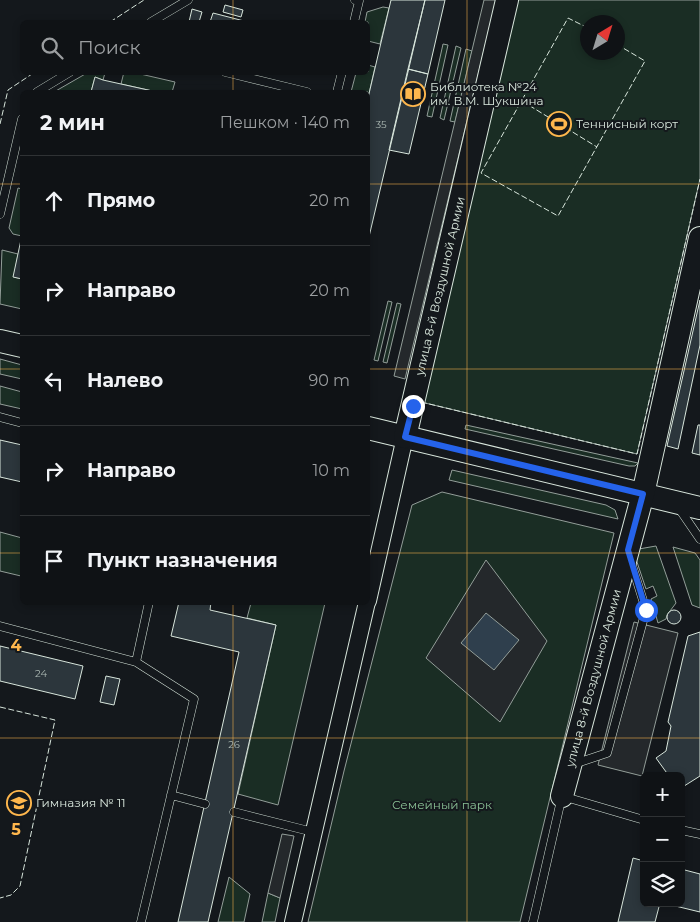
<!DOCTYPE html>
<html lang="ru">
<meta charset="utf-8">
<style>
body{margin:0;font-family:Montserrat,sans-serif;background:#1d2022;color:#f1f3f6}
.controls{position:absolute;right:15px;bottom:15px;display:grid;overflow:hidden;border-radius:8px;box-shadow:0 2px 8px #0003}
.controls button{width:45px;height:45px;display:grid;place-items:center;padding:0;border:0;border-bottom:1px solid #2f3234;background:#0f1215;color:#f1f3f6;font:25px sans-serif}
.compass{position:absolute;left:580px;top:15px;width:45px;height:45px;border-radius:50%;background:#0f1215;box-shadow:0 2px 8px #0003;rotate:38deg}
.stop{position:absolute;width:15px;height:15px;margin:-11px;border:4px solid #2563eb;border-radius:50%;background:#fff}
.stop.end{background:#2563eb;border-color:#fff;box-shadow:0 1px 5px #0008}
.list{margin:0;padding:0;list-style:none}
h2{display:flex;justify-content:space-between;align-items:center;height:65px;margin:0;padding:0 20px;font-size:21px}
h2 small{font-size:16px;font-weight:400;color:#9b9ea0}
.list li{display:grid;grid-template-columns:32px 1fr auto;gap:15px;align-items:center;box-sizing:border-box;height:90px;padding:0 20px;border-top:1px solid #2f3234}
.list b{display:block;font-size:19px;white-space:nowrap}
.list em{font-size:16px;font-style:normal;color:#9b9ea0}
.icon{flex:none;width:28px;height:28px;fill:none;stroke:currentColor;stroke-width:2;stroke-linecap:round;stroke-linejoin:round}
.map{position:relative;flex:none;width:700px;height:922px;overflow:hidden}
.search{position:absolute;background:#0f1215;box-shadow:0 2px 8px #0003;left:20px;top:20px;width:350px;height:55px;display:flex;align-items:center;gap:12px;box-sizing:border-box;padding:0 18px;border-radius:8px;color:#9b9ea0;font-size:19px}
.panel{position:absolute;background:#0f1215;box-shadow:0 2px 8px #0003;left:20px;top:90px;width:350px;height:515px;border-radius:8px}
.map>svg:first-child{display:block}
.green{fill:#1a2d24;stroke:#939e99;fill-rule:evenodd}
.parking{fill:#24282b;stroke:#939e99}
.water{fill:#2f3f4d;stroke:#939e99}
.building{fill:#2c363c;stroke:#d8e6dc}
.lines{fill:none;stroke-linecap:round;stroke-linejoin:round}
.lane-casing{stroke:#d8e6dc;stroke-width:9}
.street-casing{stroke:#d8e6dc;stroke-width:18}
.secondary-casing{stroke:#d8e6dc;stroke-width:24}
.lane{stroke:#14181c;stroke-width:8}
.street{stroke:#14181c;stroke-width:16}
.secondary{stroke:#14181c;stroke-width:22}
.fence{stroke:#d8e6dc;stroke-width:1;stroke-dasharray:6 2.5;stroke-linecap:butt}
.route{stroke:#2563eb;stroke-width:6}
.grid{fill:none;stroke:#ffb74d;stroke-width:1;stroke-opacity:0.55}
.labels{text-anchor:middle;stroke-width:4;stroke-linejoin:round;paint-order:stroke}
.number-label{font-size:10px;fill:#adbab4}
.poi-label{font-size:12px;fill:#d8e6dc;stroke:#14181c;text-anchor:start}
.street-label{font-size:12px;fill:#d8e6dc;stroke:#14181c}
.park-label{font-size:12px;fill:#8ac095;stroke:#14181c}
.grid-label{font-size:16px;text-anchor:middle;font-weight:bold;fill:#ffb74d;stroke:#14181c;stroke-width:4;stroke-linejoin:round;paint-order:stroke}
</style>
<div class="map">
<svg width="700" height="922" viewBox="0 0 700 922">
<rect width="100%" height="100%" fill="#14181c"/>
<!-- green -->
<path class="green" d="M515,0H700V179L637,454L421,402ZM588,22H618V52H588Z
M383,7L389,8L380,44L368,41V22H365L367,12Z
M443,44L448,45L432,117L427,116Z
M456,46L461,48L444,120L440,118Z
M466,49L472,51L455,122L450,121Z
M368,65L375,67L368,98V92H351L356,73L368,72Z
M124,72L136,73L175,82L172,92H157L121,84Z
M87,73H105L103,80L95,77L91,92H54Z
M18,188L22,189V236L13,234L9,228Z
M2,250L18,254L14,277L22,279V309L0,304Z
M388,301L392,302L378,361L374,360Z
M397,303L401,304L387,363L383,362Z
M0,359L22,365V379L0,374Z
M0,386L22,392V409L0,404Z
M466,425L638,463L635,466H629L465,429Z
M452,470L606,505L615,510L618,519L449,480Z
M442,492L614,533L520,922H308L344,771L412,505Z
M0,532L22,538L21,576L0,571Z
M656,546L676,603L667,615L666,619L658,623L651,599L657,596L653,586L646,589L633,550Z
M673,547L695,553L700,560V608L692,605Z
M251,603H325L278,805L238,794L276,625L247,618Z
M229,877L250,894L244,922H218Z
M268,893L280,898L275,922H262Z"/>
<!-- parking -->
<path class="parking" d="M484,0H496L405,379L394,376Z
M486,560L547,641L500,722L426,658Z
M634,622L678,633L642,776L598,765Z
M282,834L294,836L280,898L268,893Z"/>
<!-- water -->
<path class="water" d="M486,613L519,640L494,670L461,643Z"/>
<!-- building -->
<path class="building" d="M391,0H425L368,241V98Z
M425,0H445L428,74L408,69Z
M225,5L243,10L241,17L223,12Z
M192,9L202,12L199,22H189Z
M213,13L248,22H210Z
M408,69L428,74L409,154L389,150Z
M95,77L103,80L157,92H91Z
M22,235V279L13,277Z
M700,300V345L678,449L667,446Z
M698,425H700V455L692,453Z
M0,440L22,445V482L0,477Z
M179,602H211L210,610L276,625L208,922H178L239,652L171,636Z
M667 617a7 7 0 1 1 14 0a7 7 0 1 1-14 0Z
M700,632V776L681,788V776H669L656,758L666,751L671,726L668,722L688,636Z
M0,646L83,666L75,699L0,681Z
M106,676L120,679L114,705L100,702Z
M633,858L644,861V903H660L655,922H618Z
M681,869L700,874V912L663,903H681Z"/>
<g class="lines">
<defs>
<path id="lane" d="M151,22L188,0
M354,22L359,1L355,0
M225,72L307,92
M37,92L70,72
M337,92L342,72
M0,214L22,119
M0,417L22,423
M678,507L700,539
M0,626L136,662L194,699L141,922
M136,662L149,602
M574,764L607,753L646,610L631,562
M171,795L205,804
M234,812L313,832
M681,830L700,834
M533,922L562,796L644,820"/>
<path id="street" d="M368,601L405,437
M293,922L367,602"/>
<g id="secondary">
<path d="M0,341L22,346"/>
<path d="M368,428L700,508"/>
<path id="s1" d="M405,437L507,0"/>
<path id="s2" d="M562,796L643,494L700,238"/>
</g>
</defs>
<!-- lane casing -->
<use href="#lane" class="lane-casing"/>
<!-- street casing -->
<use href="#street" class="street-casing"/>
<!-- secondary casing -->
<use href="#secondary" class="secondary-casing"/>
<!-- lane -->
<use href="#lane" class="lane"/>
<!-- street -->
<use href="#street" class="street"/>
<!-- secondary -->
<use href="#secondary" class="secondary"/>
<!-- fence -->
<path class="fence" d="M110,22L144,0
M588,28L568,18L481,173L558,216L645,61L618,45
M522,101L597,147
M0,124L8,90L35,72
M421,402L637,454L700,179
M0,707L55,720L20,886L11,895L0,898"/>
</g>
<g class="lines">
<!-- route -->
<path class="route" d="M413,406L405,437L643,494L628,550L646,610"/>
</g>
<!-- grid -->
<path class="grid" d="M233,0V22M467,0V922M233,72V92M0,184H22M368,184H700M0,369H22M368,369H700M0,553H22M368,553H700M233,602V922M0,738H700"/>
<!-- icons -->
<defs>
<symbol id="library-ring" viewBox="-11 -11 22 22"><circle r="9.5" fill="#14181c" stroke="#ffb74d" stroke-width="1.5"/><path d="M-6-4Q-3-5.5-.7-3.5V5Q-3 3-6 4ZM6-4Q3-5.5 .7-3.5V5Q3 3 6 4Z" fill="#ffb74d"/></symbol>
<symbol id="stadium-ring" viewBox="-11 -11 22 22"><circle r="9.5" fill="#14181c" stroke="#ffb74d" stroke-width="1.5"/><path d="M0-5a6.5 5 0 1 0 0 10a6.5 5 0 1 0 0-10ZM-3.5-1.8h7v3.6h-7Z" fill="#ffb74d"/></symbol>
<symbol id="school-ring" viewBox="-11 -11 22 22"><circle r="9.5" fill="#14181c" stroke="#ffb74d" stroke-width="1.5"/><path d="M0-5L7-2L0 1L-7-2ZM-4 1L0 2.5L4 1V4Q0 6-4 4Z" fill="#ffb74d"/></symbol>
</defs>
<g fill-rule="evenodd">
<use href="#library-ring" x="399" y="80" width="28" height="28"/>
<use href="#stadium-ring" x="545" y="110" width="28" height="28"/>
<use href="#school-ring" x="5" y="789" width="28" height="28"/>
</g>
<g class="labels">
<!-- number labels -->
<g class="number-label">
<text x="381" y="128">35</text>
<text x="41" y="677">24</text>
<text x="234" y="748">26</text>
</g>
<!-- poi labels -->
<g class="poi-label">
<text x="430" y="91">Библиотека №24<tspan x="430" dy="14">им. В.М. Шукшина</tspan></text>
<text x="576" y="128">Теннисный корт</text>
<text x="36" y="807">Гимназия № 11</text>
</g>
<!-- street labels -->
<g class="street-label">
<text dy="4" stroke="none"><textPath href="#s1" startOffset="155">улица 8-й Воздушной Армии</textPath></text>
<text dy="4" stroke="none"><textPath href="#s2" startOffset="122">улица 8-й Воздушной Армии</textPath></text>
</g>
<!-- park labels -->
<g class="park-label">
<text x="442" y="809">Семейный парк</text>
</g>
</g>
<g class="grid-label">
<text x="16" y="651">4</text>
<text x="16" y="835">5</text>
</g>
</svg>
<div class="controls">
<button>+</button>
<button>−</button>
<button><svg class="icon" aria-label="layers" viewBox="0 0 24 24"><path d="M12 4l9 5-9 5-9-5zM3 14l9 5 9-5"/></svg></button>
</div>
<svg class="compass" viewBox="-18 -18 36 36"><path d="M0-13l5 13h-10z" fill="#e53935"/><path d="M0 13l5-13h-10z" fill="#9b9ea0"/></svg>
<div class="stop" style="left:646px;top:610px"></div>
<div class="stop end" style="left:413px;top:406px"></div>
<div class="search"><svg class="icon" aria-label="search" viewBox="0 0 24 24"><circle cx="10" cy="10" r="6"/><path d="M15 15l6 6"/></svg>Поиск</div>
<section class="panel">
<h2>2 мин<small>Пешком · 140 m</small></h2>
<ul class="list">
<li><svg class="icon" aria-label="ahead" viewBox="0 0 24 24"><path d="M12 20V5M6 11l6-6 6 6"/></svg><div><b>Прямо</b></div><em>20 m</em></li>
<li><svg class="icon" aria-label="right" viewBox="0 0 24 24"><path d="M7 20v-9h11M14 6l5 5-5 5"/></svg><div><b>Направо</b></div><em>20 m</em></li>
<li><svg class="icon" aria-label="left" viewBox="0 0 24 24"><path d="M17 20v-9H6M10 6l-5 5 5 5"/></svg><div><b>Налево</b></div><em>90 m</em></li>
<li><svg class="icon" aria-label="right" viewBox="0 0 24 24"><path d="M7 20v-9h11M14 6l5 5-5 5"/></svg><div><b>Направо</b></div><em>10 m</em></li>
<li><svg class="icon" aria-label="arrive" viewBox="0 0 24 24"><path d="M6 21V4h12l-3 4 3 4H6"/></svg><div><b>Пункт назначения</b></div></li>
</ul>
</section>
</div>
